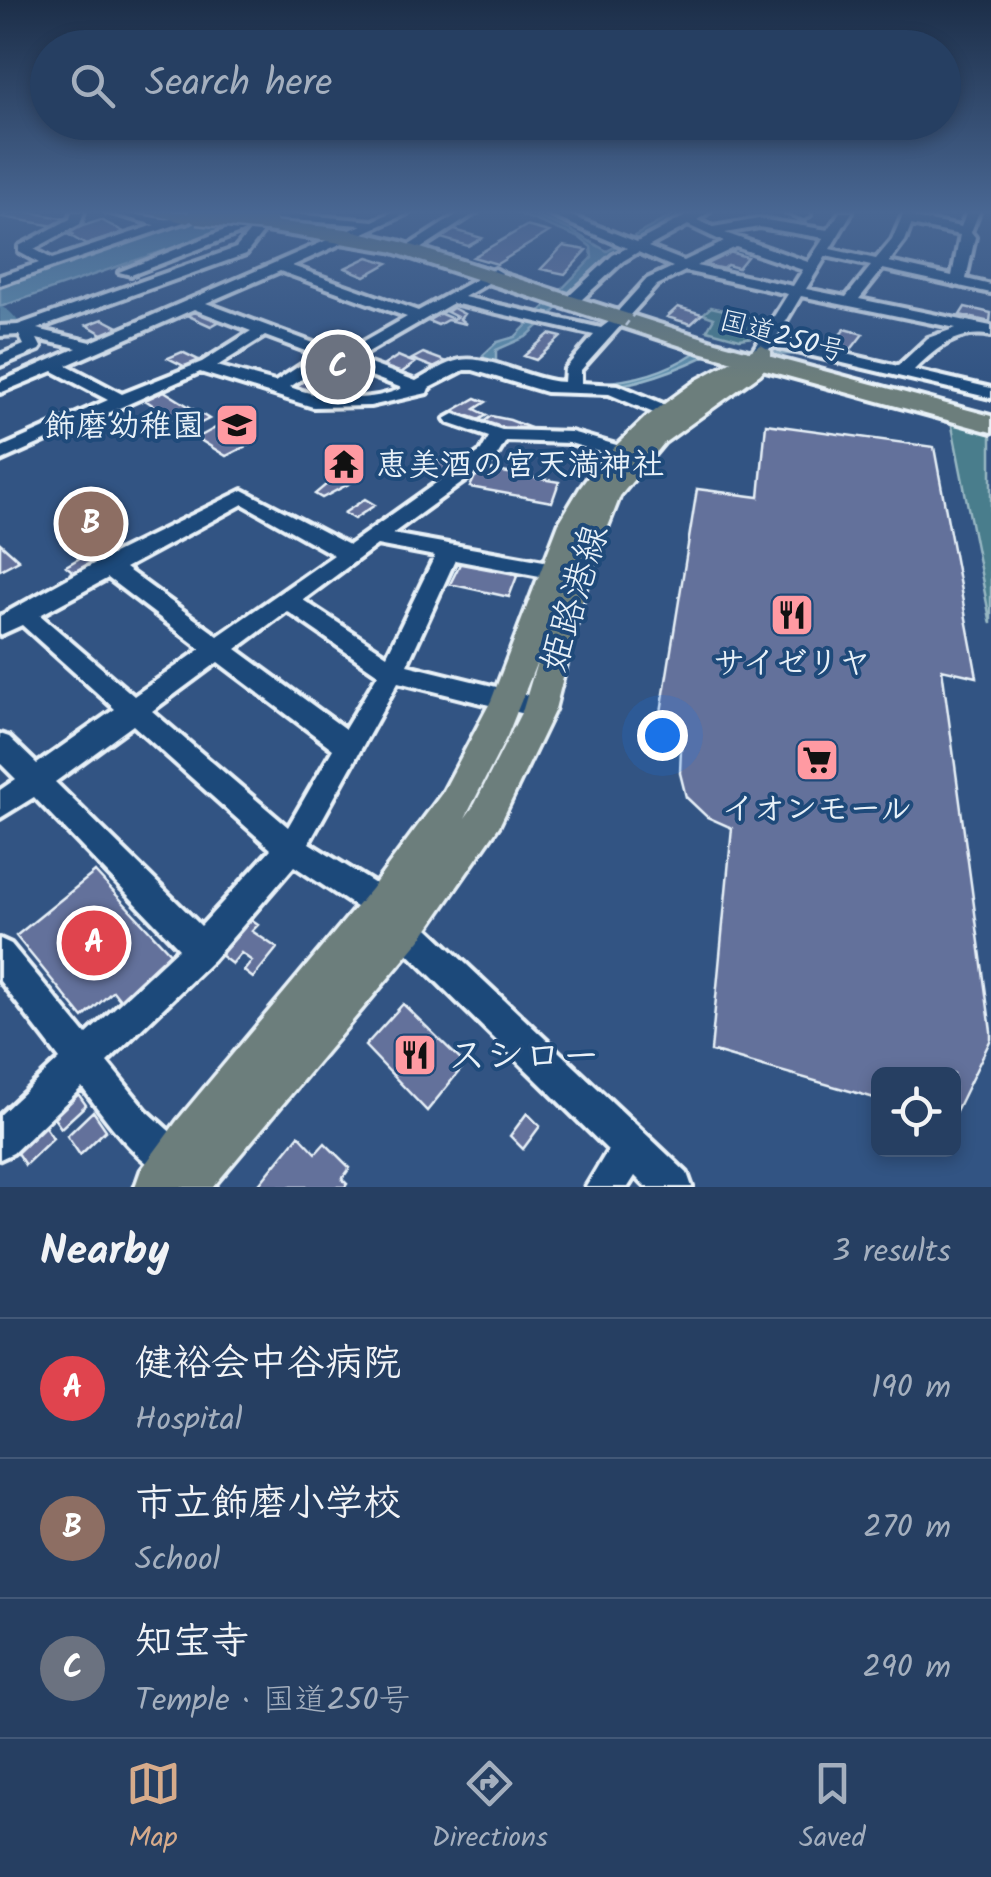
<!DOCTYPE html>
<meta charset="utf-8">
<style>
body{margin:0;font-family:Kalam,"Klee One",sans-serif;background:#324a6b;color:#f1f3f6}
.controls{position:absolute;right:30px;bottom:30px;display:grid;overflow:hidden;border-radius:15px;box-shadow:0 5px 15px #0003}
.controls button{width:90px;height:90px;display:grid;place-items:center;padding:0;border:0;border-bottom:2px solid #425877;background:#263f62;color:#f1f3f6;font:50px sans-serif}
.you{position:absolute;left:662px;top:735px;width:35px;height:35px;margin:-25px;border:8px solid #fff;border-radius:50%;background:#1a73e8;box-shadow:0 0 0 15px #1a73e833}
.badge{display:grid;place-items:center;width:65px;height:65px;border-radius:50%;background:#d6ab8b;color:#fff;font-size:32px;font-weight:700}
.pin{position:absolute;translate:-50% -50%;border:5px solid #fff;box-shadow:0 2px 10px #0006}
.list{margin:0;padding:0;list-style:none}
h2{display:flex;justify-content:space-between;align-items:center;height:130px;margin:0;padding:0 40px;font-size:42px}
h2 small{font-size:32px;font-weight:400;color:#a4afbe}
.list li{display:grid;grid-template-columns:65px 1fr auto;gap:30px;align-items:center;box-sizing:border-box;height:140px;padding:0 40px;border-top:2px solid #425877}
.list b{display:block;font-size:38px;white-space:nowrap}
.list p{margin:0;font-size:32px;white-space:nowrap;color:#a4afbe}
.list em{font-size:32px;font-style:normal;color:#a4afbe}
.icon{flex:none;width:55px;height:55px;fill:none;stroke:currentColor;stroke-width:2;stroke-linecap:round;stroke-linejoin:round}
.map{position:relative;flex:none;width:991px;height:1187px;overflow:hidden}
.search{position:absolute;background:#263f62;box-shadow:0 5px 15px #0003;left:30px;right:30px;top:30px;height:110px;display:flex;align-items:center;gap:25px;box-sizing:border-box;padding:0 35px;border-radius:55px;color:#a4afbe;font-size:38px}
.sheet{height:550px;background:#263f62}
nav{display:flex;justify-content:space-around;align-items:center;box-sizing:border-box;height:140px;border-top:2px solid #425877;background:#263f62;font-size:28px;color:#a4afbe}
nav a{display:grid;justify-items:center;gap:5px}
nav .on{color:#d6ab8b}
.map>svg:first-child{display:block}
.green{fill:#487d8c;stroke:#98b7c2;stroke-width:2.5}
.water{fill:#5f8fac;stroke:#96b6ca;stroke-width:2.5}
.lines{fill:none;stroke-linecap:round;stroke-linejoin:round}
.stream{stroke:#96b6ca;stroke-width:4}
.river{fill:#5f8fac;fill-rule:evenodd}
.building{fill:#64719b;stroke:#e8f1f8;stroke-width:2.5}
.minor-casing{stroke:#e8f1f8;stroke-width:8}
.major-casing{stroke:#e8f1f8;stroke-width:7}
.highway-casing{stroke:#e8f1f8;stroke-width:8}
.minor{fill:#1f4a7a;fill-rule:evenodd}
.major{fill:#6c7e7c;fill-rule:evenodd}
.highway{fill:#6c7e7c;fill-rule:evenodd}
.highway-bridge-casing{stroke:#e8f1f8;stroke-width:25;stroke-linecap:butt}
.path-bridge{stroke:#e8f1f8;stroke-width:2.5;stroke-dasharray:6 5;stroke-linecap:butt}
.highway-bridge{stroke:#6c7e7c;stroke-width:20}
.labels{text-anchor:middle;stroke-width:8;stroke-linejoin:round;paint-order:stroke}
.far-street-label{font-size:28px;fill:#e8f1f8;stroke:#1f4a7a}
.poi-label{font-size:32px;font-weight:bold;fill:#e8f1f8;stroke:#1f4a7a}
.near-street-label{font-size:38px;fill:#e8f1f8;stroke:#1f4a7a}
.near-poi-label{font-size:38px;font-weight:bold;fill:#e8f1f8;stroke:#1f4a7a;text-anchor:start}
</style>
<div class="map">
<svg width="991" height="1187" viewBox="0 0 991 1187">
<rect width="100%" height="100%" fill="#325483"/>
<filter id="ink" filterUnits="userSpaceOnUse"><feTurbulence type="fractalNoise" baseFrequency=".01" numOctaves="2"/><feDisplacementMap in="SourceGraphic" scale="20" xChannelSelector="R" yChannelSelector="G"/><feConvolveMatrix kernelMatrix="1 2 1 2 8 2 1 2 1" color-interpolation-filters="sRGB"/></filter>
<g filter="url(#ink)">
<!-- green -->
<path class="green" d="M711,307L770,321L760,336L740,339L707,330L714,318L703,314Z
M951,421L991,432V624Z"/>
<!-- water -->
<path class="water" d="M218,212H276L0,307V286Z
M514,212H526L568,229L607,251L678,212H697L604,259L576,292L526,337L496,350V361C560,390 636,392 696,352L705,356C657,379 599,397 546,385C526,380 506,371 487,365L483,355L497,342L515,337L592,258L591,247L580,238Z"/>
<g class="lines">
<!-- stream -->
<path class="stream" d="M766,353L804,354
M956,390L991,400"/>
<!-- river -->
<path class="river" d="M0,307C10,309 16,318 22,327L19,331H5L0,326Z"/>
</g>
<!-- building -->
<path class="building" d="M12,212H29L73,220L60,227L3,217Z
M101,220L124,232L86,245L69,235L73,234L67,231Z
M526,226L549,232L497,264L473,257Z
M448,228L482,238L468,246L434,236Z
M563,246L587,250L565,274L541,269Z
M722,250L747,257L738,268L727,265L718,273L690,266Z
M368,257L388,263L365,276L345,268Z
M678,307L702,314L691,324L667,317Z
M965,307L991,313L990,322L960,315Z
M193,308L222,320L211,326L182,313Z
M453,308L464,314L460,319L466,324L447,320L438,325L421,318L434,311L453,319L457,317L447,312Z
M103,319L122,329L106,336L87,325Z
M845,329L863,334L849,352L830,346Z
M549,334L561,337L536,360L524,356Z
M182,352L201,361L188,368L168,358Z
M423,353L450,363L440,370L412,359Z
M398,356L415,363L398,375L380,368Z
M320,370L345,378L321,395L296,386Z
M164,391L209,419L189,429L145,400Z
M476,398L486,402L475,409L487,415L475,422L453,411Z
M491,416L510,420L533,429L530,434L482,423Z
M766,424L934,447L977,677L942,669L991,1031V1039L954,1115V1074H878V1099L711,1051L732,828L707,817L686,797L680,773L681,748L656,743L697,489L759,497Z
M221,425L250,444L226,456L197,438Z
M432,458L455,470L443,478L420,466Z
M340,468L360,478L322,498L315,494L333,479L327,477Z
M479,468L559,482L552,502L470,487Z
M365,499L375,505L354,519L344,513Z
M0,543L19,560L0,570Z
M104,544L115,552L77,575L66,566Z
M462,560L519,571L509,597L450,584Z
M95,872L172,955L121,1001L113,991L83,1018L16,936Z
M245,916L258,925L252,931L277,948L253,978L244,971L252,961L241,953L232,964L216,952Z
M403,1004L465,1064L427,1111L365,1046Z
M74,1088L86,1105L61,1128L49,1111Z
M93,1111L106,1130L80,1155L67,1136Z
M527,1113L540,1126L523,1149L510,1136Z
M41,1121L53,1138L25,1165L13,1147Z
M299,1135L316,1153L325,1143L350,1168L342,1179L347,1184L345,1187H257Z"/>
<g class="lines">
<defs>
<path id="minor" d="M72,212H84L80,224L34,249L52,259L155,225L107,212C127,212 145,217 164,219C179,221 197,212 213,212L0,285V276L39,263L19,252V246L70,219Z
M270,212L373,221L392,212H410L292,266L418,311L495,269L502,273L500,276L464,297L601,328L618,315L619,310L647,279L673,267L638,252L623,261L580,301H570V295L613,255L627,248L543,212H561L637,242L693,212H709L697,220L713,227L759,219L828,230L840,212H852L830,249L876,259L892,240L904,212H916L914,218L961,227L967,212H979L971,232L975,237L966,279L991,285V293L883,269L859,299L991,326V336C959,329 936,348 914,370L991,388V398L771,346L767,353H755L753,350L788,294L685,271L657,285L629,316L624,317L623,323L581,370V383L618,385L668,406V414H656L609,394L546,392L473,370H464L429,388L427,393L370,406L313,407L200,372L0,461V448L108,400L53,371L0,393V382L77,348L37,339L41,347L39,350L0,366V355L24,345L19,335L0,336V326L18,325L236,248L252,229L263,232L246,254L37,329L91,342L362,225L276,219L131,275L119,272ZM688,225L724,242L684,261L648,247ZM911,225L960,235L952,276L889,262L905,241ZM759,227L824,238L808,262L725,233ZM736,247L803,270L793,286L696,266ZM826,256L871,266L846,297L806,289ZM280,271L407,317L342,354L337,349L327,348L206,303ZM801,296L956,328L928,338L898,366L776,338ZM453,303L594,335L565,369L564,382C531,381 490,355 460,360C445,363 429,374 416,381L356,359ZM194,309L251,331L202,362L122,394L67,365ZM265,336L316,355L275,382L217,366ZM329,360L402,388C370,404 322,399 290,387Z
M461,212H477L420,249L408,246Z
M785,212H808L810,215L804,219Z
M454,414L502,430L571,432L627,448L629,452L620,458L570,443L506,441L495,459L392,534L572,566L583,574L572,582L455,560L407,665L521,693L530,696L534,703L530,710L521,713L398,682L309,843L393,895L687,1173L692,1187H646L635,1176L628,1187H586L608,1150L371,917L294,866L213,960L107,1062L146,1110L188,1148L194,1161L188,1174L175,1180C135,1163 107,1120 82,1087L13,1153L0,1159V1115L60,1059L0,981V939L11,944L86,1035L179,948L34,797L0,818V790L16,779L0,763V734L9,737L37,764L115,709L22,625L0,635V616L99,561L243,490L349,545L481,451L489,437L448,423L445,419ZM243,504L334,555L218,636L125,568ZM377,545L435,556L387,655L303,600ZM108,578L201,649L134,696L40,615ZM287,611L378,674L345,729L236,649ZM218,662L333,749L288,827L152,711ZM133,725L271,849L201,926L55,782Z"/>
<path id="major" d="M761,345L771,351V361L760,374L664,443L620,496L589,575L555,709L499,826L420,940L213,1187H135L141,1170L177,1121L371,889L443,792L491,701L559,523L580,488L599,462L645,418L697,380ZM538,659L523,709L475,804L465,818L507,736Z"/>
<path id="highway" d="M142,212H186L196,218L187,223Z
M254,219L346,229L402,242L716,342L991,416V432L700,352L390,251L248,228V220Z"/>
</defs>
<!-- minor casing -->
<use href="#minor" class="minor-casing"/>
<!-- major casing -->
<use href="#major" class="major-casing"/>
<!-- highway casing -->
<use href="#highway" class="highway-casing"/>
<!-- minor -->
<use href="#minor" class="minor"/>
<!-- major -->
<use href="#major" class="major"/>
<!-- highway -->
<use href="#highway" class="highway"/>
<defs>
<path id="highway-bridge" d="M198,214L266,221"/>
</defs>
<!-- highway-bridge casing -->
<use href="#highway-bridge" class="highway-bridge-casing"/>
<!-- path-bridge -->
<path class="path-bridge" d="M625,326L640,306"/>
<!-- highway-bridge -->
<use href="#highway-bridge" class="highway-bridge"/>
</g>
</g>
<!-- sky -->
<linearGradient id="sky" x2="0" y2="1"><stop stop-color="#1c2e48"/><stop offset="0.56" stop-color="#496793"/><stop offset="1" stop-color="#496793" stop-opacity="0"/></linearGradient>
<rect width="991" height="379" fill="url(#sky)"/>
<!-- icons -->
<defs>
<symbol id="school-square" viewBox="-11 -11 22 22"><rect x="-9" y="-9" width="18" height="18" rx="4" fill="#ff9aa2" stroke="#1f4a7a"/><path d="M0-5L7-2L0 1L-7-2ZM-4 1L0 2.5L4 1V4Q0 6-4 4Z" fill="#111"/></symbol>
<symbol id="temple-square" viewBox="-11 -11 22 22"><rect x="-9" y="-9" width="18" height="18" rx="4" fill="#ff9aa2" stroke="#1f4a7a"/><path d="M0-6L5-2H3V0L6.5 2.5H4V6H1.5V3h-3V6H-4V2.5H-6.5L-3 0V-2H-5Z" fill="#111"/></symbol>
<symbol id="restaurant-square" viewBox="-11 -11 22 22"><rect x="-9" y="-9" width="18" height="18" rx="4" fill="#ff9aa2" stroke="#1f4a7a"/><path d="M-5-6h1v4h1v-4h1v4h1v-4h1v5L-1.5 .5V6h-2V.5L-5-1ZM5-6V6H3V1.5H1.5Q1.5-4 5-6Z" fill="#111"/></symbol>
<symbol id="supermarket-square" viewBox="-11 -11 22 22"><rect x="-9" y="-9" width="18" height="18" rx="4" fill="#ff9aa2" stroke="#1f4a7a"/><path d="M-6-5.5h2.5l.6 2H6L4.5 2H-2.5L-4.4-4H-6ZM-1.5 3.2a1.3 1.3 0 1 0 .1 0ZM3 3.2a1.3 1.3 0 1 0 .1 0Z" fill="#111"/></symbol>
</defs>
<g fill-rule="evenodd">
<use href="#school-square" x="212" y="400" width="50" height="50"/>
<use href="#temple-square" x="319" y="439" width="50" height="50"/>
<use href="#restaurant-square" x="767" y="590" width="50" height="50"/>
<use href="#supermarket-square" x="792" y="735" width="50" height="50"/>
<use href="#restaurant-square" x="390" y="1030" width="50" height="50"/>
</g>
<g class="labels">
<!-- far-street labels -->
<g class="far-street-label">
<text transform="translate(783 335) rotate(15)" y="10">国道250号</text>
</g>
<!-- poi labels -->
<g class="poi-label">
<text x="204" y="436" text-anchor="end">飾磨幼稚園</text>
<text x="376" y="475" text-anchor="start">恵美酒の宮天満神社</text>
<text x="792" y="673">サイゼリヤ</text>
<text x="817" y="819">イオンモール</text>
</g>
<!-- near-street labels -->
<g class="near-street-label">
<text transform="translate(573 598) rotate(-73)" y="13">姫路港線</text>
</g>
<!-- near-poi labels -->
<g class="near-poi-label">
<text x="448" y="1068">スシロー</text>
</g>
</g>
</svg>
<div class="controls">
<button><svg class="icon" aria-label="locate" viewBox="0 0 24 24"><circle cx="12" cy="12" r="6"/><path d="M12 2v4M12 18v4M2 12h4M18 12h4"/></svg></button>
</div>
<div class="you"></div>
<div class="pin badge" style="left:94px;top:943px;background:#e0444e">A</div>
<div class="pin badge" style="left:91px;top:524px;background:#8d6e63">B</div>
<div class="pin badge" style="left:338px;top:367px;background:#6b7280">C</div>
<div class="search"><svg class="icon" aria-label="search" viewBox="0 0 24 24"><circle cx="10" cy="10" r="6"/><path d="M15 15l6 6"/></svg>Search here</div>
</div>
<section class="sheet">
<h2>Nearby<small>3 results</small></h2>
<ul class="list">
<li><span class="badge" style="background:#e0444e">A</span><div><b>健裕会中谷病院</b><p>Hospital</p></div><em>190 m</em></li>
<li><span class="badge" style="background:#8d6e63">B</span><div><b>市立飾磨小学校</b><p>School</p></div><em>270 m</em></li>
<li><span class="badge" style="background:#6b7280">C</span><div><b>知宝寺</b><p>Temple · 国道250号</p></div><em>290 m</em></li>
</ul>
</section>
<nav>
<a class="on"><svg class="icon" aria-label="map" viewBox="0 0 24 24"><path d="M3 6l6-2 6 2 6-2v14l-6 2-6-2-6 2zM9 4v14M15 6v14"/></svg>Map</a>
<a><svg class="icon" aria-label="directions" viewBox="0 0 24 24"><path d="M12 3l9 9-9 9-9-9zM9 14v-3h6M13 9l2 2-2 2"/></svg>Directions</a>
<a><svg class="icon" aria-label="saved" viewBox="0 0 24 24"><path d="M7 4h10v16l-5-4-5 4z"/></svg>Saved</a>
</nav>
